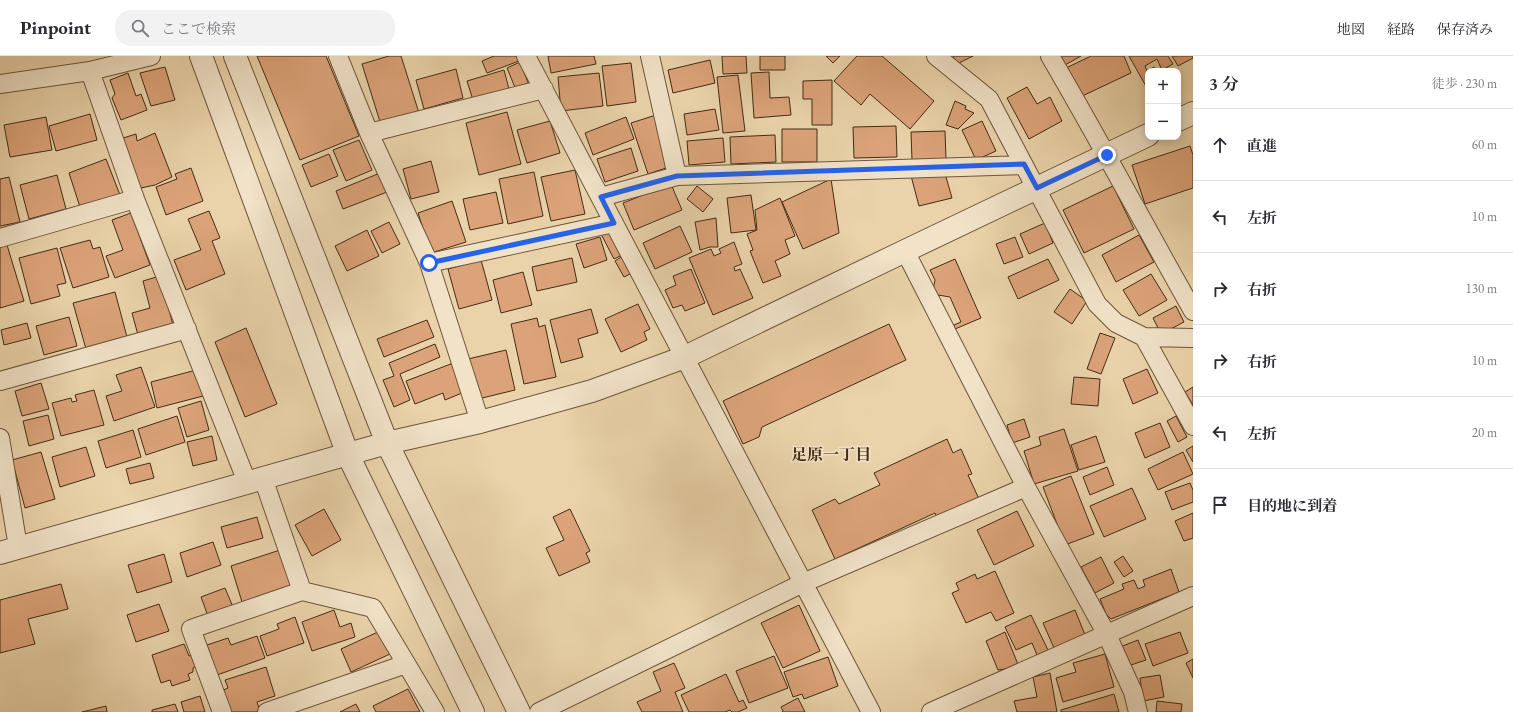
<!DOCTYPE html>
<html lang="ja">
<meta charset="utf-8">
<style>
body{margin:0;font-family:"EB Garamond","Noto Serif JP",serif;background:#f2f2f3;color:#2b2b33}
.controls{position:absolute;right:12px;top:12px;display:grid;overflow:hidden;border-radius:8px;box-shadow:0 2px 10px #0003}
.controls button{width:36px;height:36px;display:grid;place-items:center;padding:0;border:0;border-bottom:1px solid #e1e1e2;background:#fff;color:#2b2b33;font:20px sans-serif}
.stop{position:absolute;width:12px;height:12px;margin:-9px;border:3px solid #2563eb;border-radius:50%;background:#fff}
.stop.end{background:#2563eb;border-color:#fff;box-shadow:0 1px 4px #0008}
.list{margin:0;padding:0;list-style:none}
h2{display:flex;justify-content:space-between;align-items:center;height:52px;margin:0;padding:0 16px;font-size:17px}
h2 small{font-size:13px;font-weight:400;color:#7c7c81}
.list li{display:grid;grid-template-columns:26px 1fr auto;gap:12px;align-items:center;box-sizing:border-box;height:72px;padding:0 16px;border-top:1px solid #e1e1e2}
.list b{display:block;font-size:15px;white-space:nowrap}
.list em{font-size:13px;font-style:normal;color:#7c7c81}
.icon{flex:none;width:22px;height:22px;fill:none;stroke:currentColor;stroke-width:2;stroke-linecap:round;stroke-linejoin:round}
.map{position:relative;flex:none;width:1193px;height:656px;overflow:hidden}
header{display:flex;align-items:center;gap:24px;box-sizing:border-box;height:56px;padding:0 20px;background:#fff;border-bottom:1px solid #e1e1e2}
header strong{font-size:19px}
nav{display:flex;gap:22px;margin-inline-start:auto;font-size:14px}
.search{width:280px;height:36px;background:#f2f2f3;display:flex;align-items:center;gap:10px;box-sizing:border-box;padding:0 14px;border-radius:16px;color:#7c7c81;font-size:15px}
main{display:flex}
aside{flex:1;background:#fff}
.map>svg:first-child{display:block}
.building{fill:#dca37a;stroke:#432c14}
.lines{fill:none;stroke-linecap:round;stroke-linejoin:round}
.minor-casing{stroke:#6d563a;stroke-width:20}
.tertiary-casing{stroke:#6d563a;stroke-width:24}
.minor{stroke:#f1e2c8;stroke-width:18}
.tertiary{stroke:#f1e2c8;stroke-width:22}
.route{stroke:#2563eb;stroke-width:5}
.labels{text-anchor:middle;stroke-width:3.5;stroke-linejoin:round;paint-order:stroke}
.neighbourhood-label{font-size:16px;font-weight:bold;fill:#432c14;stroke:#f1e2c8}
</style>
<header>
<strong>Pinpoint</strong>
<div class="search"><svg class="icon" aria-label="search" viewBox="0 0 24 24"><circle cx="10" cy="10" r="6"/><path d="M15 15l6 6"/></svg>ここで検索</div>
<nav><a>地図</a><a>経路</a><a>保存済み</a></nav>
</header>
<main>
<div class="map">
<svg width="1193" height="656" viewBox="0 0 1193 656">
<rect width="100%" height="100%" fill="#ead3aa"/>
<filter id="stains"><feTurbulence type="fractalNoise" baseFrequency=".005" numOctaves="4"/><feColorMatrix values="0 0 0 0 .2 0 0 0 0 .09 0 0 0 0 .02 0 0 0 .5 -.17"/></filter>
<radialGradient id="worn" r=".72"><stop offset=".6" stop-color="#630" stop-opacity="0"/><stop offset="1" stop-color="#630" stop-opacity=".3"/></radialGradient>
<!-- building -->
<path class="building" d="M257,0H326L359,80L300,104Z
M389,0H401L419,57L381,69L362,8Z
M494,0H517L519,5L487,17L482,5Z
M548,0H594L596,8L551,17Z
M722,0H746L747,17L723,18Z
M760,0H785V14H760Z
M826,0H840L833,7Z
M857,0H882L934,45L910,73L870,38L861,49L834,25Z
M953,0H973L957,8Z
M1061,0H1081L1065,9Z
M1091,0H1124L1131,17L1078,42L1064,13Z
M1129,0H1168L1173,8L1162,14L1157,3L1145,10L1147,15L1154,11L1156,15H1148V32H1147Z
M1172,0H1193V2L1178,10Z
M710,4L715,27L673,37L668,14Z
M520,6L529,29L516,34L507,12Z
M631,7L636,46L607,50L602,10Z
M165,11L175,44L151,50L140,17Z
M456,13L463,42L424,53L416,24Z
M504,14L509,33L473,44L467,25Z
M769,16L770,42L789,41L791,59L754,62L751,17Z
M128,17L136,40L141,38L147,54L121,64L112,42L115,38L110,24Z
M599,17L603,50L561,55L558,21Z
M738,19L745,75L723,77L717,21Z
M832,24V69H812V43H803V25Z
M1027,31L1037,48L1050,41L1062,65L1029,83L1007,42Z
M955,45L966,50L965,53L974,57L958,73L946,69Z
M715,53L719,74L687,79L684,58Z
M507,56L521,108L479,119L466,67Z
M90,58L97,84L56,95L49,70Z
M656,59L672,110L648,118L631,67Z
M46,61L52,94L10,101L4,69Z
M626,61L634,83L593,99L585,77Z
M550,65L560,97L527,107L517,74Z
M982,65L996,95L976,104L962,74Z
M896,70L897,101L854,102L853,71Z
M782,73H817V106H782Z
M945,75L946,103L912,104L911,76Z
M155,77L172,121L155,129L141,132L120,83L136,78L137,85Z
M775,79L776,106L731,108L730,81Z
M723,82L725,106L689,109L687,85Z
M359,84L372,114L346,125L333,94Z
M1190,90L1193,99V132L1145,148L1132,109Z
M631,92L638,115L605,126L597,103Z
M329,98L338,120L311,131L302,109Z
M106,103L120,139L80,151L69,117Z
M431,105L439,136L411,143L403,113Z
M191,112L203,145L166,159L156,131L177,123L175,118Z
M575,114L585,158L551,165L541,121Z
M944,114L952,142L919,150L910,116Z
M534,116L543,160L508,168L499,123Z
M380,117L387,136L343,153L336,135Z
M57,119L66,153L29,163L20,129Z
M9,121L20,166L0,170V123Z
M831,123L839,177L803,193L782,146Z
M671,128L682,154L634,174L623,147Z
M697,130L713,143L703,156L687,143Z
M1113,130L1134,173L1084,197L1063,154Z
M496,136L503,167L470,174L463,143Z
M751,139L756,174L731,177L727,142Z
M780,142L795,180L785,184L790,198L775,205L781,220L763,227L750,195L753,194L747,178L757,174L755,154Z
M452,145L466,186L431,197L418,157Z
M209,155L220,182L212,185L225,218L186,234L174,204L201,194L188,163Z
M131,157L150,209L115,222L106,200L123,194L112,164Z
M716,162L718,191H710L700,194L695,166Z
M389,166L400,188L382,197L371,175Z
M1045,167L1053,187L1029,198L1020,178Z
M680,170L692,196L655,213L643,187Z
M367,174L379,200L347,215L335,190Z
M608,174L626,197L614,203L601,178Z
M1139,179L1154,206L1116,226L1102,199Z
M600,181L607,204L584,212L576,188Z
M1015,181L1023,201L1004,208L996,188Z
M90,184L93,193L100,191L109,221L73,232L60,192Z
M734,186L742,208L734,211L735,215L740,213L753,242L713,259L689,202L711,193L714,200L721,197L719,193Z
M7,189L24,245L0,252V190Z
M57,192L66,227L57,229L60,240L31,248L19,202Z
M624,199L634,216L624,221L615,205Z
M572,202L577,226L537,235L532,211Z
M955,203L981,262L955,273L954,269L961,266L950,241L932,238L935,224L930,214Z
M1048,203L1059,224L1018,243L1008,221Z
M481,204L492,244L459,253L448,213Z
M691,213L705,247L685,255L682,249L673,252L665,234L676,229L673,220Z
M523,216L532,249L501,257L493,224Z
M1151,218L1167,244L1139,260L1123,234Z
M160,220L173,269L138,279L132,257L150,252L143,225Z
M1070,233L1087,245L1072,268L1054,256Z
M115,236L127,281L86,293L73,247Z
M638,248L650,273L644,276L647,284L621,296L605,263Z
M1176,250L1184,266L1161,278L1153,262Z
M591,253L598,277L578,283L583,301L561,307L550,264Z
M69,261L77,290L44,299L36,270Z
M537,262L539,271L545,269L556,321L524,328L511,268Z
M427,264L434,281L384,301L377,283Z
M27,267L31,282L4,289L1,274Z
M889,268L906,304L762,371L759,381L743,388L723,345Z
M246,272L277,348L245,361L215,286Z
M1100,277L1115,282L1101,318L1087,313Z
M435,288L440,301L400,318L410,344L394,351L383,324L394,320L389,307Z
M506,294L515,334L478,343L468,303Z
M456,306L467,335L445,344L443,337L415,348L406,325Z
M141,311L155,351L114,365L106,340L122,335L116,319Z
M200,313L207,339L157,352L151,326Z
M1147,313L1158,337L1133,348L1123,323Z
M1074,321L1100,323L1098,350L1071,348Z
M41,327L49,353L22,360L15,335Z
M1193,331V349L1185,336Z
M94,334L104,369L61,380L52,347L71,342L72,346L77,345L75,339Z
M201,345L209,374L187,381L178,352Z
M48,359L54,383L29,390L23,365Z
M177,360L185,386L146,399L138,373Z
M1176,360L1187,381L1178,386L1167,365Z
M1024,363L1030,381L1012,387L1007,369Z
M1160,367L1170,391L1145,402L1135,377Z
M1064,373L1078,415L1034,428L1024,395L1041,389L1039,381Z
M133,374L141,401L106,412L98,385Z
M212,380L217,404L193,410L187,386Z
M1096,380L1105,406L1079,414L1071,389Z
M947,383L953,397L961,393L972,418L968,419L979,443L937,462L935,457L835,503L812,454L835,443L839,448L880,429L874,417Z
M1193,390V406L1186,394Z
M86,391L95,420L60,431L52,401Z
M41,396L55,443L25,452L12,404Z
M1183,396L1193,418L1158,434L1148,413Z
M150,407L154,422L130,428L126,413Z
M1107,411L1114,429L1090,439L1083,421Z
M1071,420L1094,478L1065,489L1043,431Z
M1190,427L1193,434V446L1172,454L1165,436Z
M1132,432L1146,463L1104,481L1090,450Z
M324,453L341,484L312,500L295,469Z
M570,453L590,495L586,497L590,506L559,520L546,492L564,484L553,461Z
M1017,455L1034,490L994,509L977,474Z
M1193,457V482L1184,485L1175,465Z
M257,461L263,482L227,492L221,471Z
M213,486L221,509L187,521L180,497Z
M280,494L291,531L242,546L231,510Z
M164,498L172,526L137,537L128,509Z
M1123,500L1133,515L1124,521L1114,506Z
M1101,501L1114,527L1095,537L1081,511Z
M1171,513L1179,536L1111,563L1106,558L1100,543L1124,533L1122,528L1134,524L1138,533L1145,530L1143,524Z
M995,515L1014,557L996,565L991,556L966,567L952,537L959,534L956,527L975,518L977,523Z
M61,528L68,553L28,563L35,588L0,597V544Z
M225,532L233,551L208,560L201,541Z
M159,548L169,575L136,586L127,559Z
M799,549L820,595L783,612L761,567Z
M334,554L340,571L351,567L355,581L312,595L302,566Z
M1075,554L1085,579L1054,592L1043,567Z
M1031,559L1048,594L1037,599L1032,587L1016,594L1005,571Z
M295,561L304,587L267,600L260,580L279,573L277,568Z
M380,575L390,598L351,616L341,593Z
M1005,576L1019,611L998,614L986,585Z
M1180,576L1188,597L1153,610L1145,588Z
M257,580L265,602L217,619L207,589L228,582L231,589Z
M1138,584L1146,604L1128,610L1120,591Z
M184,588L189,600L193,599L197,610L193,612V616L188,618L190,624L172,630L170,624L161,627L152,599Z
M1105,598L1114,631L1063,646L1056,622L1076,616L1073,607Z
M774,600L788,632L749,647L736,615Z
M828,601L838,630L804,643L802,638L793,641L784,616Z
M1193,603V622L1186,607Z
M674,607L685,632L675,636L683,656H642L637,646L661,635L653,616Z
M266,611L275,640L257,646L260,655L256,656H227L221,635L228,632L225,624Z
M1050,617L1057,656H1017L1014,645L1037,641L1033,621Z
M726,618L739,646L743,644L747,652L738,656H732L730,654L725,656H689L681,639Z
M1160,619L1164,641L1143,645L1140,622Z
M408,633L420,656H376L373,650Z
M1114,638L1119,656H1061V654Z
M200,640L205,656H184L181,646Z
M798,642L805,656H782L783,655L781,651Z
M1157,645L1182,648L1181,656H1156Z
M175,648L178,656H152V654Z
M356,648L360,656H340Z
M106,650L107,656H82Z"/>
<g class="lines">
<defs>
<path id="minor" d="M338,0L369,77L429,207L480,366
M526,0L871,656
M650,0L677,120
M936,0L989,43L1097,248L1116,267L1144,281L1193,282
M1050,0C1099,84 1145,170 1193,255
M90,15L135,143L247,426
M0,28L90,15L151,0
M369,77L544,33
M601,141L677,120L1024,109
M0,182L135,143
M905,195L1026,431L1107,579L1133,636L1138,656
M429,207L614,167
M1144,281L1193,370
M0,325L187,273
M0,382L18,491
M302,535L373,552L435,656
M222,656L191,573L302,535L263,422
M267,656L406,608
M539,656L803,527L1026,431
M931,656L1193,540"/>
<path id="tertiary" d="M201,0L348,399L473,656
M235,0L387,387L519,656
M1178,64L1193,57
M0,497L387,387L480,366L592,335L685,301L905,195L1148,79"/>
</defs>
<!-- minor casing -->
<use href="#minor" class="minor-casing"/>
<!-- tertiary casing -->
<use href="#tertiary" class="tertiary-casing"/>
<!-- minor -->
<use href="#minor" class="minor"/>
<!-- tertiary -->
<use href="#tertiary" class="tertiary"/>
</g>
<g class="lines">
<!-- route -->
<path class="route" d="M429,207L614,167L601,141L677,120L1024,108L1037,132L1107,99"/>
</g>
<g class="labels">
<!-- neighbourhood labels -->
<g class="neighbourhood-label">
<text x="831" y="404">足原一丁目</text>
</g>
</g>
<rect width="100%" height="100%" filter="url(#stains)"/>
<rect width="100%" height="100%" fill="url(#worn)"/>
</svg>
<div class="controls">
<button>+</button>
<button>−</button>
</div>
<div class="stop" style="left:429px;top:207px"></div>
<div class="stop end" style="left:1107px;top:99px"></div>
</div>
<aside>
<h2>3 分<small>徒歩 · 230 m</small></h2>
<ul class="list">
<li><svg class="icon" aria-label="ahead" viewBox="0 0 24 24"><path d="M12 20V5M6 11l6-6 6 6"/></svg><div><b>直進</b></div><em>60 m</em></li>
<li><svg class="icon" aria-label="left" viewBox="0 0 24 24"><path d="M17 20v-9H6M10 6l-5 5 5 5"/></svg><div><b>左折</b></div><em>10 m</em></li>
<li><svg class="icon" aria-label="right" viewBox="0 0 24 24"><path d="M7 20v-9h11M14 6l5 5-5 5"/></svg><div><b>右折</b></div><em>130 m</em></li>
<li><svg class="icon" aria-label="right" viewBox="0 0 24 24"><path d="M7 20v-9h11M14 6l5 5-5 5"/></svg><div><b>右折</b></div><em>10 m</em></li>
<li><svg class="icon" aria-label="left" viewBox="0 0 24 24"><path d="M17 20v-9H6M10 6l-5 5 5 5"/></svg><div><b>左折</b></div><em>20 m</em></li>
<li><svg class="icon" aria-label="arrive" viewBox="0 0 24 24"><path d="M6 21V4h12l-3 4 3 4H6"/></svg><div><b>目的地に到着</b></div></li>
</ul>
</aside>
</main>
